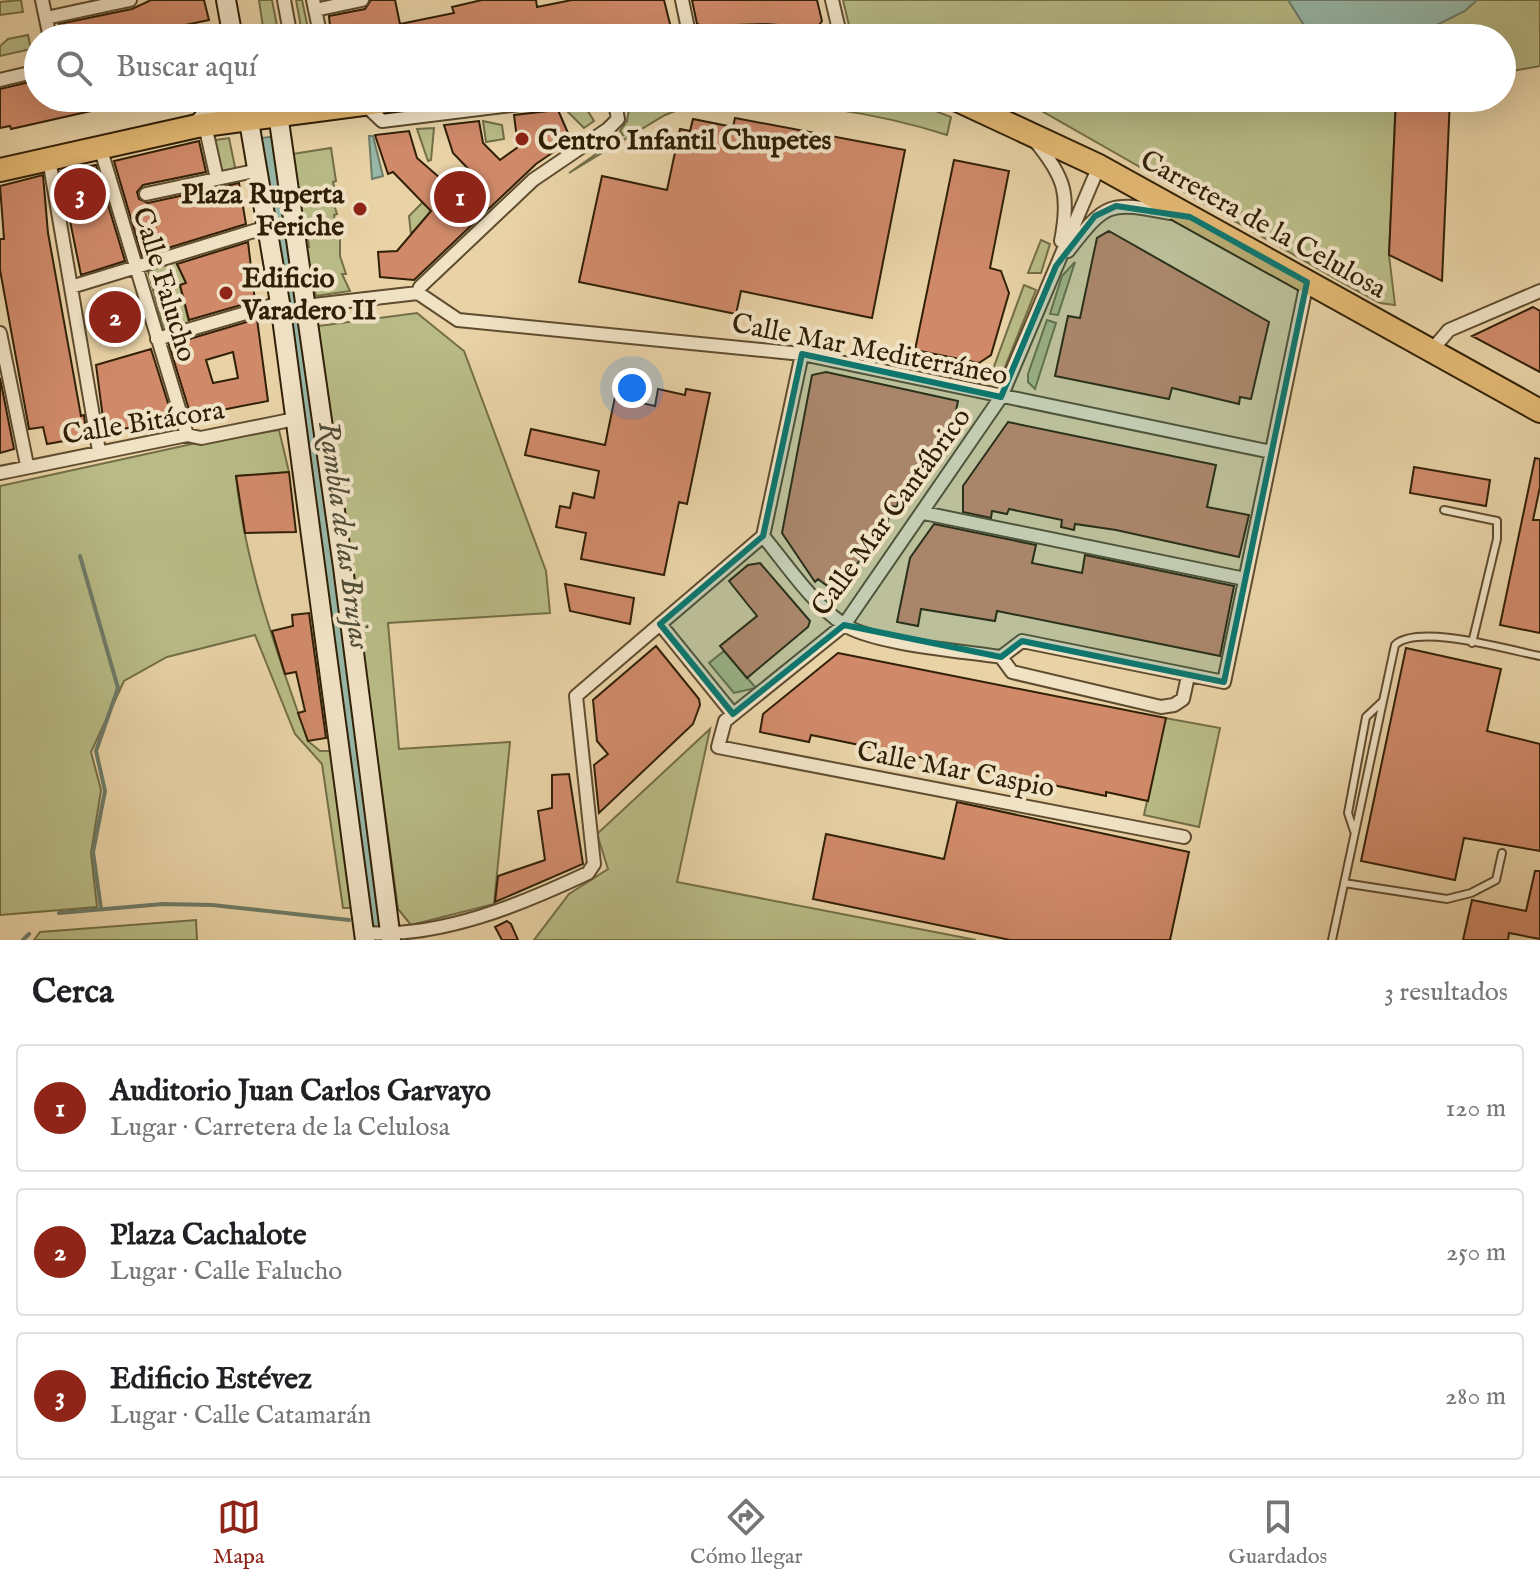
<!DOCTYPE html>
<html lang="es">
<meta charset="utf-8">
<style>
body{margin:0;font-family:"IM FELL English",serif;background:#f2f2f2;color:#202124}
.you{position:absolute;left:632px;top:388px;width:28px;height:28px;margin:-20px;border:6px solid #fff;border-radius:50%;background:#1a73e8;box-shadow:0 0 0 12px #1a73e833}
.badge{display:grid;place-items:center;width:52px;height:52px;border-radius:50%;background:#8f2418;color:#fff;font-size:26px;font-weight:700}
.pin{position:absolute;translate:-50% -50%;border:4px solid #fff;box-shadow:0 2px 8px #0006}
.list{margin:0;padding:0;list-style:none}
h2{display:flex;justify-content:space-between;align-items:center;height:104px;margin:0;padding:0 32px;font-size:34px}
h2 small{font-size:26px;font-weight:400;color:#757577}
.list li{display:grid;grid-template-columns:52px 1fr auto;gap:24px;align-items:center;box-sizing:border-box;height:128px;margin:0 16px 16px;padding:0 16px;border:2px solid #e0e0e0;border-radius:8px}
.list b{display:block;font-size:30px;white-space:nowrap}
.list p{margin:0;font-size:26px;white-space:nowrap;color:#757577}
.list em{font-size:26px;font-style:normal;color:#757577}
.icon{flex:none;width:44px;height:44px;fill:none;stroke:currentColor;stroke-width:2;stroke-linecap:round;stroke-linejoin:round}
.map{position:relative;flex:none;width:1540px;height:940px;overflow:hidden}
.search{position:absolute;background:#fff;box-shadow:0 8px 32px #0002;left:24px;right:24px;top:24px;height:88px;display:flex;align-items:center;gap:20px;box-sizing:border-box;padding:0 28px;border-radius:44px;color:#757577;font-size:30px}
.sheet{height:536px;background:#fff}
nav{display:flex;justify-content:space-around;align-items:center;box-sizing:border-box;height:112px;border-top:2px solid #e0e0e0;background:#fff;font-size:22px;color:#757577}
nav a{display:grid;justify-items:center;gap:4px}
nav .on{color:#8f2418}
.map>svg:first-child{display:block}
.green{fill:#b8bb86;stroke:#746e46;stroke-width:2}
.water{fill:#97b7a8;stroke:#6e7b67;stroke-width:2}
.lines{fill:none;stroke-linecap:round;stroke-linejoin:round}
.stream{stroke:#6e7b67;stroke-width:4}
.building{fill:#d08a6a;stroke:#312006;stroke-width:2;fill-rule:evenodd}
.lane-casing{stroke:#5f4c2e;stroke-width:10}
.street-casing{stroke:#5f4c2e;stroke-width:16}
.secondary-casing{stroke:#312006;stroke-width:22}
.highway-casing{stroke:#312006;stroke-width:26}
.lane{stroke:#f0e2c5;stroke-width:6}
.street{stroke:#f0e2c5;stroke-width:12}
.secondary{stroke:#f0e2c5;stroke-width:18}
.highway{stroke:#e4b973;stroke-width:22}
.marked{fill:#0f766e;fill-opacity:0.2;stroke:#0f766e;stroke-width:6;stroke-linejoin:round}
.poi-dot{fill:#8f2418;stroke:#f0e2c5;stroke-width:3}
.labels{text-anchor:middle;stroke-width:8;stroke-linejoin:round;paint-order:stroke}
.poi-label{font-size:28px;font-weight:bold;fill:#312006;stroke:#f0e2c5;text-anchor:start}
.street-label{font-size:28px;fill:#312006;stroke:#f0e2c5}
.water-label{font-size:30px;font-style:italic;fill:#504d37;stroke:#f0e2c5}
</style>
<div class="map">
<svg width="1540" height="940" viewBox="0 0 1540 940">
<rect width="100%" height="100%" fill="#e8d2a6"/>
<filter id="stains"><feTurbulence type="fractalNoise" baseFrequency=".0025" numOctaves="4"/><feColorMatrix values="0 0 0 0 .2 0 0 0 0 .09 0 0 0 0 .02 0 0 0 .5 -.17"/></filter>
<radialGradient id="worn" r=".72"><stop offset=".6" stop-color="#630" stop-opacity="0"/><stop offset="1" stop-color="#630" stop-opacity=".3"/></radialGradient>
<!-- green -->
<path class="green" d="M21,0L23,12L0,15V2Z
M259,0H272L278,31L264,34Z
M296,0H302L310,38H303Z
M843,0H1540V66L1502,73V38H852Z
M28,35L31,49L0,56V46L8,39Z
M666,98H709L665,115L569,173L623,135L620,131L627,121L629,109L669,104Z
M709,98H902L951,117L947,135C870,110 790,102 709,98Z
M1019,98H1396L1389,255L1395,305L1380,303L1345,284Z
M586,108L594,121L584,128L567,111Z
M483,121L502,125L504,139L486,142Z
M434,128L431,160L428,161L417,129Z
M229,138L236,172L222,174L215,140Z
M331,148L336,181L333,182L336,194L331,195L337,214L334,215L336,228H340V256L346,274H342L350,291L316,296L315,292H311L305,247H309L308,240L304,241L298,195L302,194L301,188H296L292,154Z
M470,170L476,177L456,192L446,183Z
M423,202L432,211L411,234L409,216Z
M1041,240L1050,244L1041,273H1028Z
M175,260L183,276L191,281L180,286L189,323L164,330L147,268Z
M1075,262L1058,315L1050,314L1062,276Z
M1024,285L1036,290L1003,372L991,381H977L979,375L993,369Z
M122,292L126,306L101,314L97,300Z
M417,313L464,351L546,571L550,613L388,623L399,749L510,742L494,904L411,925L398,909L318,326Z
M1047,320L1056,323L1035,389L1028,382V374Z
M279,430L289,472L236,476C245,567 278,655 308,741L320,751H332L352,908H343L322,764L295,734L255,635L167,657L124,681L91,752L101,790L91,853L97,907L0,915V486L192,444Z
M724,651L756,688L734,693L709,663Z
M1165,718L1220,728L1199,827L1144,815Z
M710,729L677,882L976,940H534L569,894L608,869L597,834Z
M196,920L197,940H34L40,932Z"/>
<!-- water -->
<path class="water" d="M1288,0H1477L1465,11L1411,38H1312Z
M277,136L386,940H369L261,138Z
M369,136H373L383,176L372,179Z"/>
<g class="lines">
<!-- stream -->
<path class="stream" d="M80,556L118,688L96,751L105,791L93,852L101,909
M59,913L163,904L212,905L349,920
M23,940L29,934"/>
</g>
<!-- building -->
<path class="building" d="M151,0H204L209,20L124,38H62L59,24L132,9Z
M371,0H395L400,24L454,13L452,7L482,0H536L537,7L572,0H664L671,28L612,38H603L602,33L577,38H331L329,16L365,9Z
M692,0H817L822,21L817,28L766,24L703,26L697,24Z
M34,81L38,82V98H130L131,102L11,129L10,126L0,128V89Z
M1396,98H1450L1442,281L1389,255Z
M558,110L571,140L536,164L414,280L380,277L378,252L397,251L431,211L393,172L388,174L375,135L409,131L417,158L456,192L476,177L453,153L444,125L479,121L483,143L500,160L518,147L514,115Z
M735,118L905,150L872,318L741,291L736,314L579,282L602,176L667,190L680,129L690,131L693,119L733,127Z
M199,141L206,172L143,185L137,192L139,199L148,203L239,183L246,224L142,256L114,161Z
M954,160L1009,171L990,268L1001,271L1009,293L991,355L979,363L915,350Z
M96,165L125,261L81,275L60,172Z
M43,175L48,233L81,416L84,415L86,430L80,432L81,438L47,444L43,427L29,429L0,270V239H4L0,186Z
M1109,231L1269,322L1251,399L1240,397L1239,404L1172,388L1169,399L1055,376L1068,316L1080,318L1097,238Z
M248,242L255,301L189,320L180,285L186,283L177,264Z
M1533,307L1540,311V372L1472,336Z
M257,319L268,401L191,416L169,345ZM233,352L238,378L213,383L206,360Z
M151,349L173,419L108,432L107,426H104L96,365Z
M826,372L958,401L952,429L946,427L943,442L936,440L933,455L927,454L925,468L918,466L915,482L909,480L906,494L900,493L897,507L891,506L888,521L881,519L878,534L872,533L869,547L863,546L860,560L843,583L830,588L818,579L815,582L782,533L812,375Z
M0,378L14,449L0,453Z
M658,389L685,395L686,389L710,393L687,504L679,502L664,575L581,559L586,533L556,527L560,506L570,508L573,493L594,498L599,471L525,455L531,429L605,445L615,397L655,406Z
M1008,422L1216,465L1207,507L1249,515L1239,557L1116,530L1075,524L1074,530L1061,527L1062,520L1009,509L1007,514L992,511L991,518L963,512V486Z
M1535,458L1540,459V487L1533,520H1540V633L1500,625Z
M1414,467L1490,480L1486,506L1410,493Z
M289,472L296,532L245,533L236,476Z
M934,524L1036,545L1032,563L1082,573L1085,555L1234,586L1220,656L997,611L995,621L921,609L918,626L897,622L910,558Z
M760,563L810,621L808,627L747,678L720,646L757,616L729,581L748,565Z
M565,584L634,598L630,624L570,611Z
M309,613L326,738L308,741L298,713L305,711L296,672L285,674L272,631L293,626L292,615Z
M656,646L699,699L700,705L693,724L599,813L594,765L608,754L597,741L593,700Z
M1406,648L1501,669L1487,731L1540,744V851L1464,838L1455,880L1361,861Z
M838,653L1166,718L1148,801L1106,792V796L811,735L809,742L760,732L763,714Z
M569,774L583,864L495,902L498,876L545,860L538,811L552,808V775Z
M957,802L1189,852L1170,940H1010L813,899L826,834L944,859Z
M1535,871H1540V939L1509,933L1508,940H1463L1472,900L1526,911Z
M507,921L511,924L518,940H502L495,927Z"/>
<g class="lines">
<defs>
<path id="lane" d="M1444,510L1497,521V539L1472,643
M1354,831L1348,813L1366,717L1383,701
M1344,883L1447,899L1471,893L1496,880L1502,853
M1332,940L1395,645C1418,623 1508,650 1540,656"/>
<path id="street" d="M42,0L50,38
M284,0L291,38
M313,0L321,38
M682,0L690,38
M832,0L841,38
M315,10L362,0
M46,18L130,0
M198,38L232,31
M685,38H710
M0,80L38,71
M364,104L382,121L567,98
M205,125L217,179
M1035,141C1065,177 1070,195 1061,241
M100,147L187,435
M49,159L99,451
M1099,166L1001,397L844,625L725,721L718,747L1184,837
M146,194L259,170
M1068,251C1106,202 1109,201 1170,213
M71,287L267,227
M418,293L458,320L802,354L1271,452
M418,293L420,287L533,180L608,129L618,119L614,98
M305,306L418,293
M0,333L27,465
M157,339L280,303
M1431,351L1449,330L1540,291
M0,473L187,435L201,438L295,419
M924,513L1245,579
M763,536C787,565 811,602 843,624C872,644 963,651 1001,657L1012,672L1161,707L1174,705L1183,699L1188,676
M763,536L802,354
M660,624L733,714
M1001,657L1022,641L1224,682L1307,282
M364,933C441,938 520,905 588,873L594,864L576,696L763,536"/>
<path id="secondary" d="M226,0L233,38
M245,98L280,303L365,940
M278,114L343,567L391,940
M197,126L219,98"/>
<path id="highway" d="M953,98L1099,166L1540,411
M0,170L197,126L409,98"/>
</defs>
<!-- lane casing -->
<use href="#lane" class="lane-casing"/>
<!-- street casing -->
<use href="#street" class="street-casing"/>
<!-- secondary casing -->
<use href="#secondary" class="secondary-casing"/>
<!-- highway casing -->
<use href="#highway" class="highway-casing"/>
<!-- lane -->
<use href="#lane" class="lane"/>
<!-- street -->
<use href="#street" class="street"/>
<!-- secondary -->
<use href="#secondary" class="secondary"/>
<!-- highway -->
<use href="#highway" class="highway"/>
</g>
<!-- marked area -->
<path class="marked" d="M1116,206L1190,217L1307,282L1224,682L1022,641L1001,657L844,625L733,714L660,624L763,536L802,354L1001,397L1056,266L1095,216Z"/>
<!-- markers -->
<g class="poi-dot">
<circle cx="522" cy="139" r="8"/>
<circle cx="360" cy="209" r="8"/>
<circle cx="226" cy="293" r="8"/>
</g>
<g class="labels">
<!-- poi labels -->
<g class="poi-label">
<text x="538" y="149">Centro Infantil Chupetes</text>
<text x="344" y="203" text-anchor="end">Plaza Ruperta<tspan x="344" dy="32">Feriche</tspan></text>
<text x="242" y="287">Edificio<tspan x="242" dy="32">Varadero II</tspan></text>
</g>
<!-- street labels -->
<g class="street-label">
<text transform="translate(1264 223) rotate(29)" y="10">Carretera de la Celulosa</text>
<text transform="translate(166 284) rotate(73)" y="10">Calle Falucho</text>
<text transform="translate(870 348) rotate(11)" y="10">Calle Mar Mediterráneo</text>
<text transform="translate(143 421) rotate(-9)" y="10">Calle Bitácora</text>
<text transform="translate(890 511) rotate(-54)" y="10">Calle Mar Cantábrico</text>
<text transform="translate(956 768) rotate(11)" y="10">Calle Mar Caspio</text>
</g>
<!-- water labels -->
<g class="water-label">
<text transform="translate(345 535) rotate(82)" y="10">Rambla de las Brujas</text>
</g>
</g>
<rect width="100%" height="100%" filter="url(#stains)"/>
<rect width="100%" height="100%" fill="url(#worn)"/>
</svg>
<div class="you"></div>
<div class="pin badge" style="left:460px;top:197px">1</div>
<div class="pin badge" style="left:115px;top:317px">2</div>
<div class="pin badge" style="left:80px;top:194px">3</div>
<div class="search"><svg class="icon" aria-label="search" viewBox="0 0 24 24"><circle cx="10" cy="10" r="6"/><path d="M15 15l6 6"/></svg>Buscar aquí</div>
</div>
<section class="sheet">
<h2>Cerca<small>3 resultados</small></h2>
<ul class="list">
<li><span class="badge">1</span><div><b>Auditorio Juan Carlos Garvayo</b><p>Lugar · Carretera de la Celulosa</p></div><em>120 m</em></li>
<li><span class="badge">2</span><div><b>Plaza Cachalote</b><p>Lugar · Calle Falucho</p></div><em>250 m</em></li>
<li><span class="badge">3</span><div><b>Edificio Estévez</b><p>Lugar · Calle Catamarán</p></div><em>280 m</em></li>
</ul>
</section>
<nav>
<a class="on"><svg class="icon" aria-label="map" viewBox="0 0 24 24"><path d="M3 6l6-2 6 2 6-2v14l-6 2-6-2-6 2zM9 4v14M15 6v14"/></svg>Mapa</a>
<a><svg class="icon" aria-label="directions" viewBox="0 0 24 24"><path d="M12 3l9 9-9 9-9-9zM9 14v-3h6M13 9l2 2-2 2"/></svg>Cómo llegar</a>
<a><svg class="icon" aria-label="saved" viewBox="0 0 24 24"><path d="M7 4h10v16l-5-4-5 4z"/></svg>Guardados</a>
</nav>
